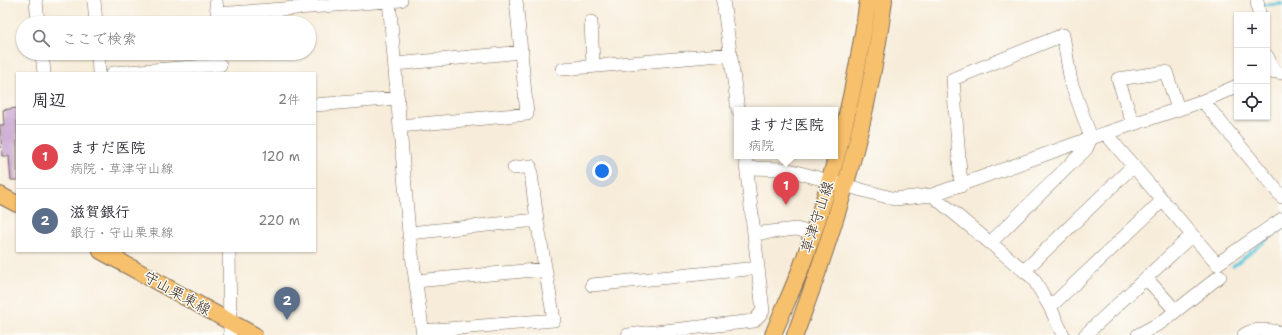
<!DOCTYPE html>
<html lang="ja">
<meta charset="utf-8">
<style>
body{margin:0;font-family:"Shantell Sans","Klee One",sans-serif;background:#f7f7f7;color:#2b2b33}
.controls{position:absolute;right:12px;top:12px;display:grid;overflow:hidden;border-radius:0px;box-shadow:0 1px 3px #0004}
.controls button{width:36px;height:36px;display:grid;place-items:center;padding:0;border:0;border-bottom:1px solid #e1e1e2;background:#fff;color:#2b2b33;font:20px sans-serif}
.you{position:absolute;left:602px;top:171px;width:14px;height:14px;margin:-10px;border:3px solid #fff;border-radius:50%;background:#1a73e8;box-shadow:0 0 0 6px #1a73e833}
.badge{display:grid;place-items:center;width:26px;height:26px;border-radius:50%;background:#ea580c;color:#fff;font-size:13px;font-weight:700}
.pin{position:absolute;translate:-50% -33px;filter:drop-shadow(0 1px 2px #0008)}
.pin::after{content:'';position:absolute;top:21px;width:14px;height:12px;background:inherit;clip-path:polygon(0 0,100% 0,50% 100%)}
.popup{position:absolute;left:734px;top:107px;width:104px;height:52px;box-sizing:border-box;display:grid;place-content:center;border-radius:0px;background:#fff;filter:drop-shadow(0 1px 3px #0005);font-size:13px;white-space:nowrap;color:#7c7c81}
.popup b{font-size:15px;color:#2b2b33}
.popup::after{content:'';position:absolute;left:50%;top:100%;margin-left:-8px;border:8px solid transparent;border-top-color:#fff}
.list{margin:0;padding:0;list-style:none}
h2{display:flex;justify-content:space-between;align-items:center;height:52px;margin:0;padding:0 16px;font-size:17px}
h2 small{font-size:13px;font-weight:400;color:#7c7c81}
.list li{display:grid;grid-template-columns:26px 1fr auto;gap:12px;align-items:center;box-sizing:border-box;height:64px;padding:0 16px;border-top:1px solid #e1e1e2}
.list b{display:block;font-size:15px;white-space:nowrap}
.list p{margin:0;font-size:13px;white-space:nowrap;color:#7c7c81}
.list em{font-size:13px;font-style:normal;color:#7c7c81}
.icon{flex:none;width:22px;height:22px;fill:none;stroke:currentColor;stroke-width:2;stroke-linecap:round;stroke-linejoin:round}
.map{position:relative;flex:none;width:1282px;height:335px;overflow:hidden}
.search{position:absolute;background:#fff;box-shadow:0 1px 3px #0004;left:16px;top:16px;width:300px;height:44px;display:flex;align-items:center;gap:10px;box-sizing:border-box;padding:0 14px;border-radius:22px;color:#7c7c81;font-size:15px}
.panel{position:absolute;background:#fff;box-shadow:0 1px 3px #0004;left:16px;top:72px;width:300px;height:180px;border-radius:0px}
.map>svg:first-child{display:block}
.lines{fill:none;stroke-linecap:round;stroke-linejoin:round}
.stream{stroke:#60c7dd;stroke-width:3}
.building{fill:#bf95cb}
.minor-casing{stroke:#7d6e5f;stroke-width:14}
.major-casing{stroke:#7d6e5f;stroke-width:18}
.minor{stroke:#fff;stroke-width:13}
.major{stroke:#f7c06c;stroke-width:16}
.labels{text-anchor:middle;stroke-width:3;stroke-linejoin:round;paint-order:stroke}
.street-label{font-size:15px;fill:#3b2a1e;stroke:#fdfcf7}
</style>
<div class="map">
<svg width="1282" height="335" viewBox="0 0 1282 335">
<rect width="100%" height="100%" fill="#fdfcf7"/>
<filter id="ink" filterUnits="userSpaceOnUse"><feTurbulence type="fractalNoise" baseFrequency=".025" numOctaves="2"/><feDisplacementMap in="SourceGraphic" scale="8" xChannelSelector="R" yChannelSelector="G"/><feConvolveMatrix kernelMatrix="1 2 1 2 8 2 1 2 1" color-interpolation-filters="sRGB"/></filter>
<filter id="wash" filterUnits="userSpaceOnUse"><feTurbulence type="fractalNoise" baseFrequency=".012" numOctaves="4" result="noise"/><feDisplacementMap in="SourceGraphic" scale="16" xChannelSelector="R" yChannelSelector="G"/><feGaussianBlur stdDeviation="0.9" result="paint"/><feColorMatrix in="noise" values="0 0 0 0 0 0 0 0 0 0 0 0 0 0 0 0 0 1.4 0 .05"/><feComposite in="paint" operator="in"/></filter>
<g filter="url(#wash)">
<rect width="100%" height="100%" fill="#f7ecd9"/>
<g class="lines">
<!-- stream -->
<path class="stream" d="M1261,5L1282,4
M1233,266L1282,228"/>
</g>
<g id="blocks">
<!-- building -->
<path class="building" d="M17,108V180H11L9,156H2L0,125H4L3,110Z"/>
</g>
</g>
<g filter="url(#ink)">
<use href="#blocks" fill-opacity="0" stroke="#7d6e5f" stroke-width="1"/>
<g class="lines">
<defs>
<path id="minor" d="M36,0L38,23
M94,0L96,23
M216,0L218,23
M389,0L409,233L423,335
M723,0L738,110
M1257,0L1259,15
M218,14L401,0
M591,22L593,65
M42,53L44,73
M98,53L99,73
M1267,56L1274,71
M395,64L522,52
M563,69L731,54
M113,73L220,65
M1267,73L1274,71L1282,73
M1203,101L1282,197
M315,105L398,98
M1133,124L1118,79L1166,72L1178,109
M400,126L527,114L516,0
M1106,134L1217,264L1282,219
M514,168L530,166L537,220
M746,168L785,169L895,199L932,195L1091,138L1203,101L1237,86
M961,186L953,79L1063,35L1071,82L1091,138L1086,149L990,243
M932,195L1033,278L1050,307L1063,335
M409,233L537,220L554,320L423,331
M754,234L796,229L812,233
M229,251L230,335
M1024,271L1133,166
M1146,278L1176,311
M416,281L545,269
M592,285L757,268
M1050,307L1163,200
M628,335L754,321L763,311L745,156
M1085,335L1192,235
M1138,335L1162,322L1220,276
M1244,335C1255,327 1271,330 1282,333"/>
<path id="major" d="M0,195L17,204
M101,251L254,335
M773,335C782,312 793,289 802,265C833,180 856,89 868,0
M795,335C836,226 870,116 884,0"/>
</defs>
<!-- minor casing -->
<use href="#minor" class="minor-casing"/>
<!-- major casing -->
<use href="#major" class="major-casing"/>
<!-- minor -->
<use href="#minor" class="minor"/>
<!-- major -->
<use href="#major" class="major"/>
</g>
</g>
<g class="labels">
<!-- street labels -->
<g class="street-label">
<text transform="translate(817 217) rotate(-72)" y="5">草津守山線</text>
<text transform="translate(177 293) rotate(29)" y="5">守山栗東線</text>
</g>
</g>
</svg>
<div class="controls">
<button>+</button>
<button>−</button>
<button><svg class="icon" aria-label="locate" viewBox="0 0 24 24"><circle cx="12" cy="12" r="6"/><path d="M12 2v4M12 18v4M2 12h4M18 12h4"/></svg></button>
</div>
<div class="you"></div>
<div class="pin badge" style="left:786px;top:205px;background:#e0444e">1</div>
<div class="popup"><b>ますだ医院</b>病院</div>
<div class="pin badge" style="left:287px;top:320px;background:#5c6f8a">2</div>
<div class="search"><svg class="icon" aria-label="search" viewBox="0 0 24 24"><circle cx="10" cy="10" r="6"/><path d="M15 15l6 6"/></svg>ここで検索</div>
<section class="panel">
<h2>周辺<small>2件</small></h2>
<ul class="list">
<li><span class="badge" style="background:#e0444e">1</span><div><b>ますだ医院</b><p>病院 · 草津守山線</p></div><em>120 m</em></li>
<li><span class="badge" style="background:#5c6f8a">2</span><div><b>滋賀銀行</b><p>銀行 · 守山栗東線</p></div><em>220 m</em></li>
</ul>
</section>
</div>
